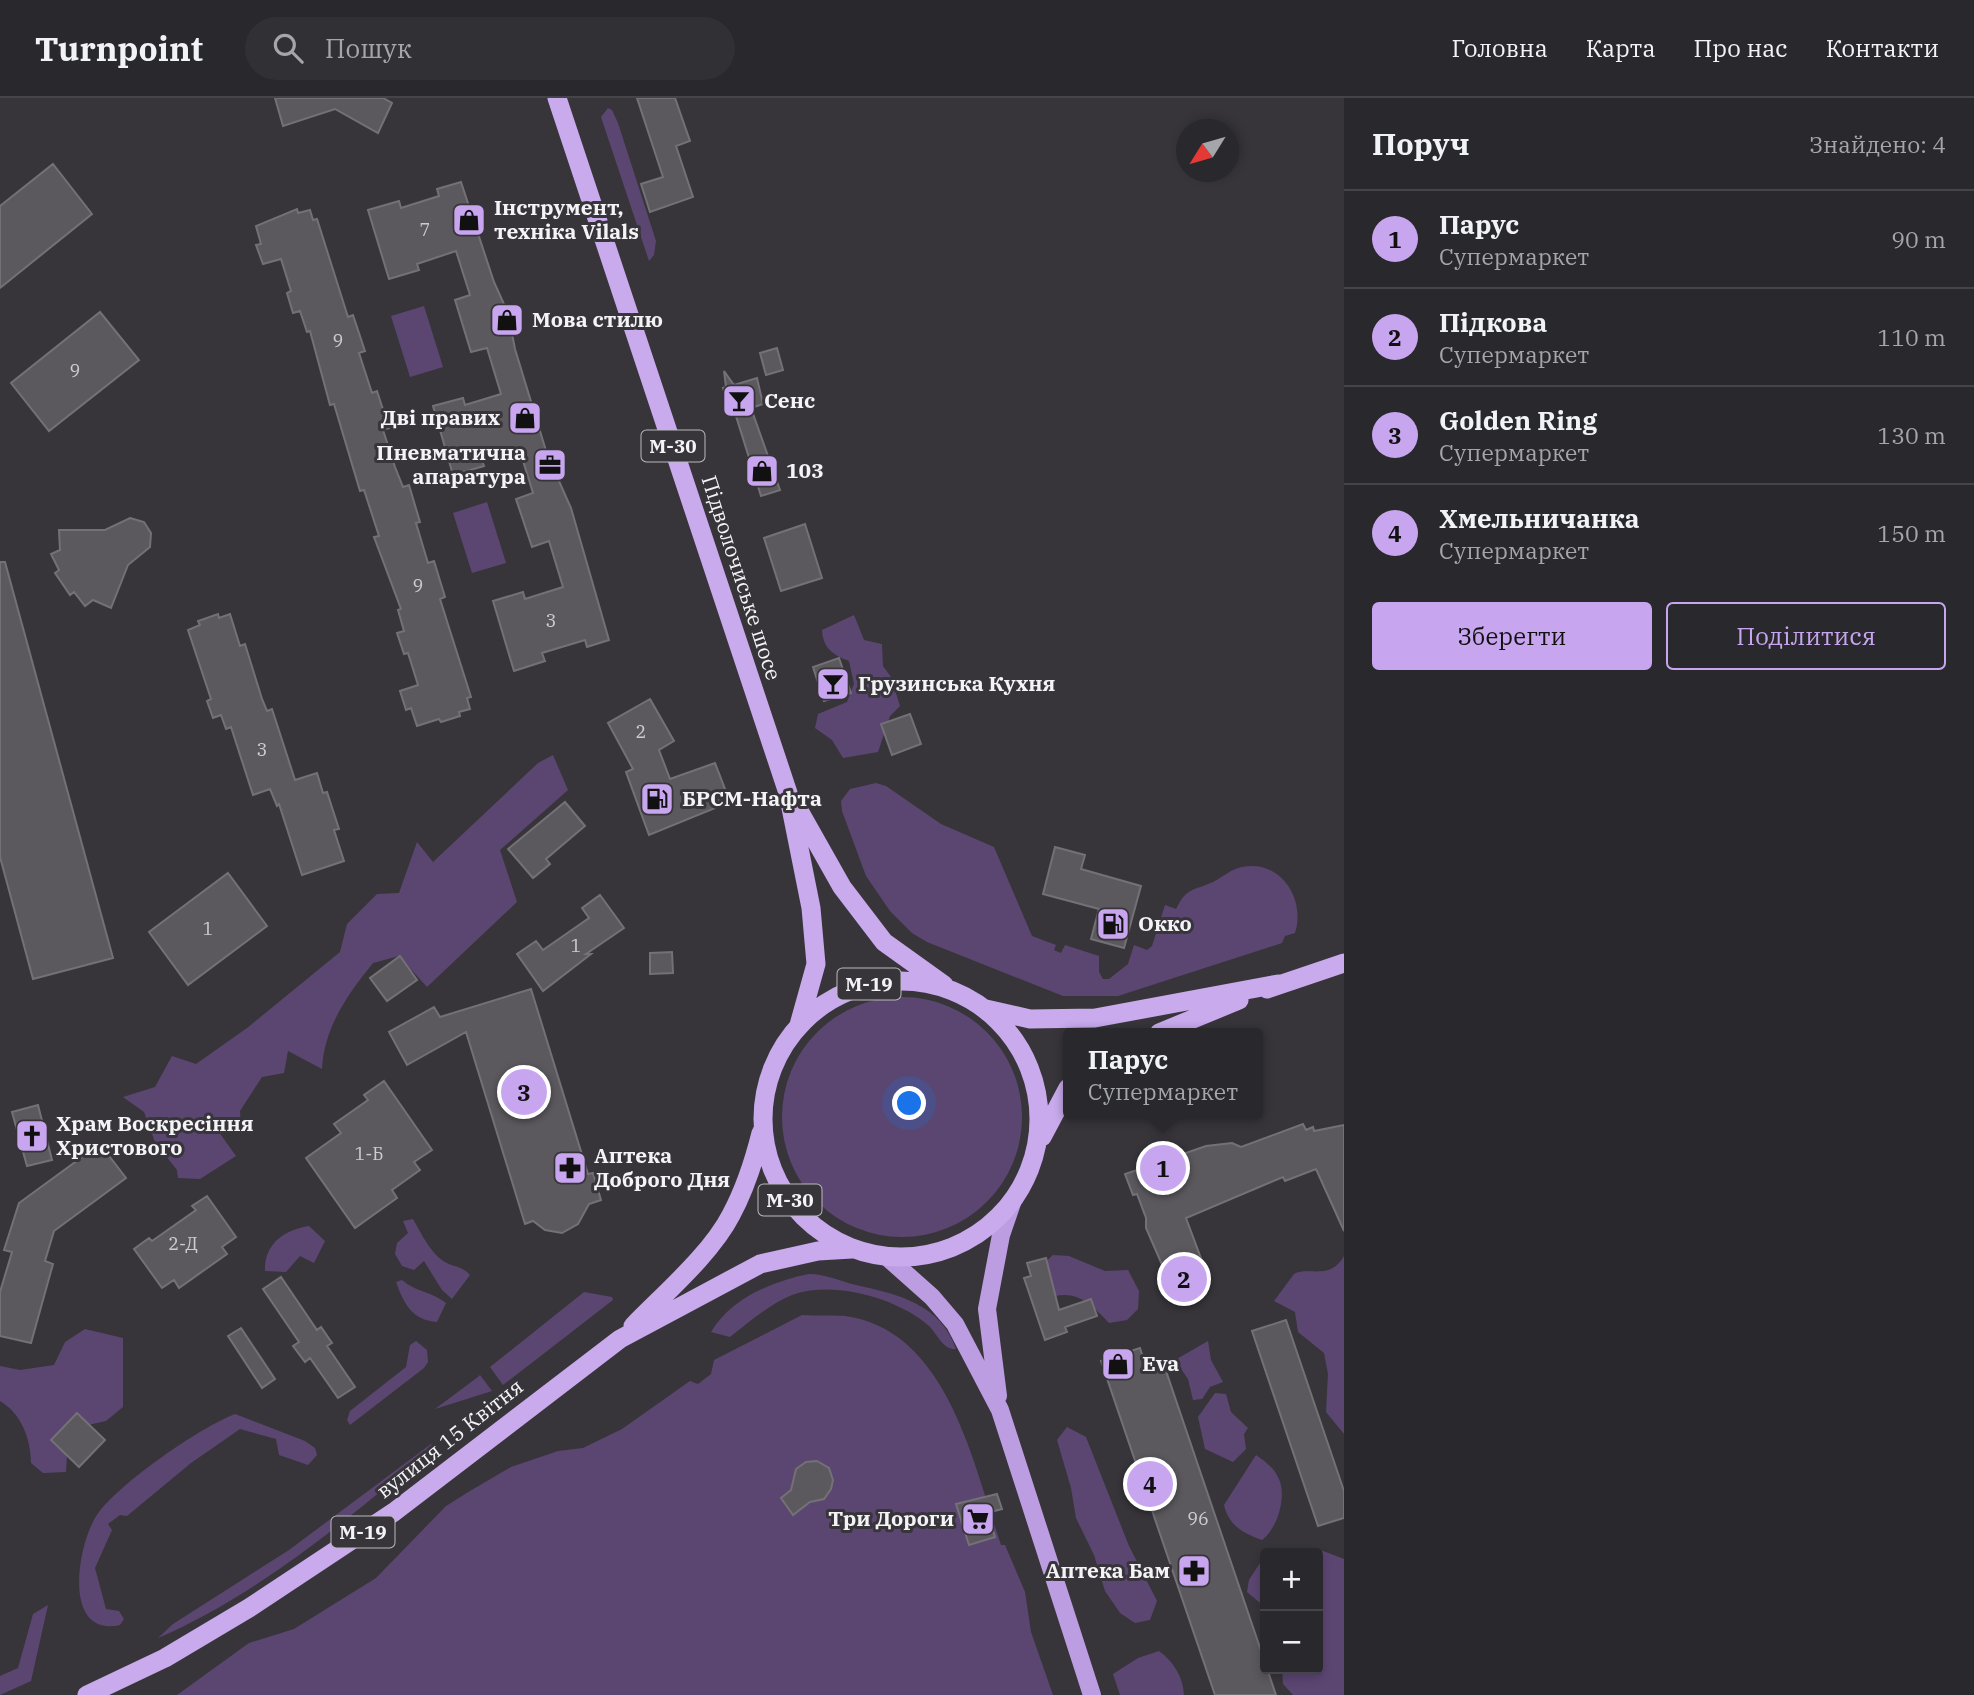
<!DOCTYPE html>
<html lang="uk">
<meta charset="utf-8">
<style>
body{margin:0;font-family:"IBM Plex Serif",serif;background:#313034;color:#f1f3f6}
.controls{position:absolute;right:21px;bottom:21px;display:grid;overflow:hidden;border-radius:7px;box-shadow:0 4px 10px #0003}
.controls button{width:63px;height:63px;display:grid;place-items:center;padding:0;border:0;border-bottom:2px solid #454448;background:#29282c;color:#f1f3f6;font:35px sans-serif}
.compass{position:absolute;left:1176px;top:21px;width:63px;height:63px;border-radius:50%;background:#29282c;box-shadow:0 4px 10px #0003;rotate:233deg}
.you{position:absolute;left:910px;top:1006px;width:24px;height:24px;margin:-18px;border:5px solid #fff;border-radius:50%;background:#1a73e8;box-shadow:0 0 0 10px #1a73e833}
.badge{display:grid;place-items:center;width:46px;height:46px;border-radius:50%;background:#c8a6ef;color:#111;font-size:23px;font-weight:700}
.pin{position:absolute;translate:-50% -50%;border:4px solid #fff;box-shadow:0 2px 7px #0006}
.popup{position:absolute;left:1063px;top:930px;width:200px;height:91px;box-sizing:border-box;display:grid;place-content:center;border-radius:7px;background:#29282c;filter:drop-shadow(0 2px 5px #0005);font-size:23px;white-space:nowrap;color:#a5a6a9}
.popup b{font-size:26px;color:#f1f3f6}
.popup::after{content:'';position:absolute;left:50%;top:100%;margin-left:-14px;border:14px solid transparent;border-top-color:#29282c}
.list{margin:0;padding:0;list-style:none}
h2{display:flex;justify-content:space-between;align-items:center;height:91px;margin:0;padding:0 28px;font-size:30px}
h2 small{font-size:23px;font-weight:400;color:#a5a6a9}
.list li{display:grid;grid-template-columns:46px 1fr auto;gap:21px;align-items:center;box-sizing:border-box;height:98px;padding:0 28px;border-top:2px solid #454448}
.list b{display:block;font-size:26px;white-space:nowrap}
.list p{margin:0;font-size:23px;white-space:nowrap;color:#a5a6a9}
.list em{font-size:23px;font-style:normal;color:#a5a6a9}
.actions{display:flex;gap:14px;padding:21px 28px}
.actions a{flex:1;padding:16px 0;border:2px solid #c8a6ef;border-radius:7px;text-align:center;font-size:24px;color:#c8a6ef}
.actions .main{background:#c8a6ef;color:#111}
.icon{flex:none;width:38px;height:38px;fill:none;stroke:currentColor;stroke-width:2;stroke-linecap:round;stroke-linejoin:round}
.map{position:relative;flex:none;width:1344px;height:1597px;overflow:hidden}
header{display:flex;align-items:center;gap:42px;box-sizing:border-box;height:98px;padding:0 35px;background:#29282c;border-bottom:2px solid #454448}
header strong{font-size:33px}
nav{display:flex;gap:38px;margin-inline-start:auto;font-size:24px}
.search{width:490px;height:63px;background:#313034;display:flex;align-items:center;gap:18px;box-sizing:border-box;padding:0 24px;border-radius:38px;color:#a5a6a9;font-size:26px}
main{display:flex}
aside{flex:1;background:#29282c}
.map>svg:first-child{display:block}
.green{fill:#5b4672}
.building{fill:#5c595e;stroke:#737176;stroke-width:2}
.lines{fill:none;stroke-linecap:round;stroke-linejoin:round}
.primary{stroke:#bd9de2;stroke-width:18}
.trunk{stroke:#c8aaed;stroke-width:19}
.labels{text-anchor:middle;stroke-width:6;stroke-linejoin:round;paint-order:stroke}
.number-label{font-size:18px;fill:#ceccd0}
.shield{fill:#37353a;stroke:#bbbabe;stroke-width:2}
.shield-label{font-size:19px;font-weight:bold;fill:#f4f3f6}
.poi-label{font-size:21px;font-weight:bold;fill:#f4f3f6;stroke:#37353a;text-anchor:start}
.street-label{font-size:21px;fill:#f4f3f6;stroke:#37353a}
</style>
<header>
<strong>Turnpoint</strong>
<div class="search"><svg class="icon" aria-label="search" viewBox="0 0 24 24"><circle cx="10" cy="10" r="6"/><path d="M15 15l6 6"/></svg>Пошук</div>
<nav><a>Головна</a><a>Карта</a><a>Про нас</a><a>Контакти</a></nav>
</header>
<main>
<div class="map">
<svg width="1344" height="1597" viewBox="0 0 1344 1597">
<rect width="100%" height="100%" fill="#37353a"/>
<!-- green -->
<path class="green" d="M608,10L612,12L618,25L656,143L654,157L649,163L601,19Z
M424,208L443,269L410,279L391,218Z
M487,404L506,465L472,475L453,415Z
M854,517L864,542L882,546L883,568L891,579L900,608L890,618L878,654L843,660L832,642L815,630L818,616L847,604L854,586L849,563C833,557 823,550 822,532Z
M553,657L568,692L500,752L517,804L427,889L399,858L373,865C347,897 324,930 322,971L288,953L284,975L262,979L240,1013L241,1029L216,1030L236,1058L200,1081L178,1080L177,1072L155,1044L144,1014L123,999L155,989L172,958L196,966L247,930L340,854L347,826L377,796L399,795L417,744L433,764L538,665Z
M876,685L886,688L941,726L994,749L1032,838L1056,847L1054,852L1061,855L1065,847L1099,858V874L1103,881H1109L1128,866L1134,847L1147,852L1152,848L1165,807L1176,811C1187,789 1193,793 1213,784C1223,779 1231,771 1242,769C1281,761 1306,802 1295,835L1285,838L1282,845L1118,898H1063L927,844L912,835L890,813L866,778L842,713L841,703L850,691Z
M782 1019a120 120 0 1 1 240 0a120 120 0 1 1-240 0Z
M413,1121C421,1135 431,1156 445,1164C455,1170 461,1167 470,1177L452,1201L442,1192L424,1163L414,1172L402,1168L395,1156L397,1145L408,1135L403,1123Z
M309,1128L325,1143L314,1165L300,1158L286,1174L265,1173C264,1146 284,1132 309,1128Z
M1053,1157L1069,1158L1105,1173L1128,1172L1139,1193L1138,1211L1127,1222L1109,1225C1093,1208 1079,1193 1055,1198L1042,1167Z
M1344,1158V1336L1326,1314L1328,1276L1324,1255L1298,1234L1295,1214L1274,1203L1294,1176C1308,1168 1330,1183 1344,1158Z
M809,1176C826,1176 839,1183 856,1187C897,1196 941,1206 956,1251C943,1252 938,1237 929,1228C897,1200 833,1182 792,1197C770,1206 749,1224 730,1239L711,1234C731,1200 773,1183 809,1176Z
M402,1182C416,1194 430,1193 446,1205L437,1224C412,1222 404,1206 396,1184Z
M584,1194L612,1199L613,1202L503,1287L490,1269Z
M802,1217C816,1218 831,1217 845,1218C948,1232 973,1366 1001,1447H1005L1025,1494L1031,1534L1053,1597H177L249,1545L294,1531L376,1480L446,1408L470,1393L511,1369L558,1353L583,1350L622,1331L690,1283L698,1286L711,1276L714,1262Z
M85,1231L123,1240V1309L106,1323L88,1327L67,1356L66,1374L43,1375L31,1365C31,1341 21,1315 0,1303V1268L20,1272L54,1267L65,1244Z
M416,1243L427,1252L428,1264L424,1270L350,1327L347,1322L350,1313L406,1269L410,1247Z
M1208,1243L1211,1262L1223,1284L1210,1289L1202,1301L1193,1302L1188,1281L1175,1262Z
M480,1277L492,1293L435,1311L478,1279Z
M1215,1295L1226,1296L1231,1314L1248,1330L1244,1336L1246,1351L1233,1364L1205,1351L1198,1319Z
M235,1316L305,1343L315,1350L317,1357L308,1367L279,1357L276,1341L240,1331L191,1365L127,1418L120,1417L108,1426L112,1432L95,1470L106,1511L119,1513L124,1521L120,1527C60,1540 78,1441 99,1414C123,1383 199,1330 235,1316Z
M1067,1329L1086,1339L1129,1448L1157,1503L1150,1522L1135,1525L1120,1515L1105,1493L1094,1457L1076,1420L1071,1390L1057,1342Z
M431,1346L434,1349C349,1420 260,1496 158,1540L173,1526L289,1452Z
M1256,1357C1266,1364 1274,1370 1279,1381C1287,1399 1277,1431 1262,1442C1243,1435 1229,1428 1224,1407Z
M1323,1453L1344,1461V1597H1293L1283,1586L1282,1571H1318V1455H1303Z
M1265,1457V1509L1247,1494L1249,1482Z
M48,1507L31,1583L0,1597V1578L18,1570L33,1516Z
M1159,1553C1174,1564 1183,1579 1184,1597H1120L1113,1576L1138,1560Z"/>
<!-- building -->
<path class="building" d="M275,0H383L392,5L378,35L335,11L283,28Z
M637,0H675L690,43L676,48L693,99L650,114L641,86L663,79Z
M53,66L92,116L0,190V108Z
M461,84L494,184L508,215L515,251L547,356L571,410L609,542L587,549L585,542L542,555L545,563L514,573L493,503L523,494L525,501L563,489L549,443L532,449L516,401L533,395L519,350L481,360L484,368L453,377L433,308L463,300L465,307L501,296L487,250L471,254L455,202L470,197L456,153L417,166L419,172L389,181L368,112L399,103L401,110L439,98L437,91Z
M297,111L298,115L310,112L313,122L317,121L348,219L353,217L365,253L359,255L372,295L377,293L389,330L383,332L395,369L403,389L409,387L420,424L416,425L428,465L434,463L445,499L440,501L471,599L467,600L470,611L459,614L460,618L441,624L439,621L417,628L411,610L406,612L400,593L418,587L408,555L404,556L397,535L404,533L398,512L401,511L374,439L379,438L364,392L360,393L334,306L330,307L310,233L307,234L300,213L293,215L287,195L291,193L281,161L263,166L256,147L261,146L256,128Z
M100,214L139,262L49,333L11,285Z
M777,250L783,272L766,277L760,255Z
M724,273L734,287L757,280L763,306L751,310L780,392L761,398L735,315L731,316L723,290L726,289Z
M130,420L144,424L151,435L150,449L128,467L111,510L93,502L85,508L74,494L70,497L55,475L59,472L51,456L60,452L59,432H105Z
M805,426L822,480L781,493L764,440Z
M0,464H5L113,860L33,881L0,759Z
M218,516L219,520L230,516L240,548L245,546L262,601L267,613L272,611L295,682L317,675L323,695L327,694L339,731L334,732L344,763L302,777L279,706L277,708L270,691L253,697L231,629L226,631L221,617L213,620L207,603L211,601L188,532L200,527L198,523Z
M839,560L851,595L824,603L813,569Z
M650,601L674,643L659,652L670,681L715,665L730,704L649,737L626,674L633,671L608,625Z
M910,616L921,646L892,657L881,626Z
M565,704L585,728L546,761L550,766L533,780L508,751Z
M1055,749L1085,757L1081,771L1141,788L1124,850L1091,841L1099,811L1043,796Z
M228,775L267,828L188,887L149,834Z
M600,797L624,830L586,856H591L543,893L517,856L536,843L543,852L589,820L582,810Z
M672,854L673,875L650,876V855Z
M400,858L417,882L387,903L370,880Z
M531,891L588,1076L593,1075L601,1102L589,1106L578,1126L562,1135L545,1132L533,1123L525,1126L466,934L407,967L389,934L434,909L440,919Z
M384,983L432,1052L414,1064L420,1072L392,1092L397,1100L355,1130L306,1060L341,1035L334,1026L368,1002L364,997Z
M38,1007L52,1062L27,1068L12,1014Z
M1303,1026L1306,1032L1313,1029L1314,1033L1344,1027V1133L1316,1071L1285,1083L1283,1079L1186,1120L1208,1179L1173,1192L1146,1130V1120L1137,1096L1133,1097L1125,1076L1206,1048L1232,1045L1241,1049Z
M100,1046L126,1080L54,1133L45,1163L53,1166L31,1245L0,1238V1194L12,1154L4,1152L19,1105Z
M207,1098L236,1139L222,1149L227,1156L179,1190L174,1182L162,1190L134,1151L149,1140L152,1143L196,1112L192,1108Z
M1046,1160L1059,1212L1091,1201L1097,1218L1065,1229L1067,1234L1045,1242L1024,1180L1031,1178L1027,1165Z
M281,1179L317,1232L321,1229L332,1245L327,1248L355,1289L338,1300L310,1260L305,1264L293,1248L299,1244L263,1191Z
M1286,1222L1344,1393V1420L1318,1428L1252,1233Z
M241,1230L275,1281L262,1290L228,1238Z
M1140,1250L1147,1272L1164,1267L1276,1597H1215L1101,1263Z
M77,1315L105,1342L79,1369L51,1342Z
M817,1363L829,1370L833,1382L831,1391L824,1401L810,1404L793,1417L781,1400L791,1392L796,1371L806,1364Z
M997,1396L1002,1411L987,1415L995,1439L969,1447L956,1406Z"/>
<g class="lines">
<!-- primary -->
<path class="primary" d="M887,1159L932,1199L955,1226L1000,1312L1092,1597
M998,1298L987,1211L1001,1137L1013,1102"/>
<!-- trunk -->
<path class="trunk" d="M557,0L788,695L811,810L816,866L799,927
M798,711L842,789L884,844L944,887
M763 1021a138 138 0 1 1 276 0a138 138 0 1 1-276 0Z
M1267,891L1344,865
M986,911L1030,921L1095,920L1278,886
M1159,935L1239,902
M1042,1039L1068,990
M633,1228C664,1196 711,1156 731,1117C745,1091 754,1063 761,1035
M87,1597L165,1560L249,1510L394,1414L620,1241L760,1166L818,1153L852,1151"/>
</g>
<!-- icons -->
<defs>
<symbol id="shop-square" viewBox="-11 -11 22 22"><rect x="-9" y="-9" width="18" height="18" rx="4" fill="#c8a6ef" stroke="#37353a"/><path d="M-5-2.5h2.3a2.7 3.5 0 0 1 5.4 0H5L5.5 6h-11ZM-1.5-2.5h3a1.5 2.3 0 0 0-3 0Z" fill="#111"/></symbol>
<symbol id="bar-square" viewBox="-11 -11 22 22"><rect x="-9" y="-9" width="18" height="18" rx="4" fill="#c8a6ef" stroke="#37353a"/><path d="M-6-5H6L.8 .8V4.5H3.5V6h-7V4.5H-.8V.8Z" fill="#111"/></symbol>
<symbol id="office-square" viewBox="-11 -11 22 22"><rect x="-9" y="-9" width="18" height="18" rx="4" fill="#c8a6ef" stroke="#37353a"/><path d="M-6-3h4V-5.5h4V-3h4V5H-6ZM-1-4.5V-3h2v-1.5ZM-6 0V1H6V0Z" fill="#111"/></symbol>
<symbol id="fuel-square" viewBox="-11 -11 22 22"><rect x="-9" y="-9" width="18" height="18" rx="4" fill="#c8a6ef" stroke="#37353a"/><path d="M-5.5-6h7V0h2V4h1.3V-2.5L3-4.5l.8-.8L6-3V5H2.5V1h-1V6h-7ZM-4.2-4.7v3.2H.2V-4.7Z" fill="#111"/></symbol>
<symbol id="church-square" viewBox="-11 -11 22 22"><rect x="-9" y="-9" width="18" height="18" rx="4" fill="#c8a6ef" stroke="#37353a"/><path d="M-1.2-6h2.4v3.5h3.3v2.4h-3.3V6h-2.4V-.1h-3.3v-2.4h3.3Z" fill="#111"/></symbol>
<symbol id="pharmacy-square" viewBox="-11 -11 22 22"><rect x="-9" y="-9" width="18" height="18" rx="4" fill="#c8a6ef" stroke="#37353a"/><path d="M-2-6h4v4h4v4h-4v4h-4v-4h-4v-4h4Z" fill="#111"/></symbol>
<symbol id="supermarket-square" viewBox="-11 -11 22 22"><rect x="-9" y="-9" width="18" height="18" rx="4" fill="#c8a6ef" stroke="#37353a"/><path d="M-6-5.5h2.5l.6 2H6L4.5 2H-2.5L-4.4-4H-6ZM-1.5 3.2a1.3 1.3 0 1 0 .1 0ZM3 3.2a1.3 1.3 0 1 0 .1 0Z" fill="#111"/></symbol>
</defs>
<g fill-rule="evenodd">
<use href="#shop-square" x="450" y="103" width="38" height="38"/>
<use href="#shop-square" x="488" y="203" width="38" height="38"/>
<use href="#bar-square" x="720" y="284" width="38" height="38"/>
<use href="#shop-square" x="506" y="301" width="38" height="38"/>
<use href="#office-square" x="531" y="348" width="38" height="38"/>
<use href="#shop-square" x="743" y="354" width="38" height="38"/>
<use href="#bar-square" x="814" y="567" width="38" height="38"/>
<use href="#fuel-square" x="638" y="682" width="38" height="38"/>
<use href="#fuel-square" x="1094" y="807" width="38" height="38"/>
<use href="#church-square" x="13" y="1019" width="38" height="38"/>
<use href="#pharmacy-square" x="551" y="1051" width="38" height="38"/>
<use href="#shop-square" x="1099" y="1247" width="38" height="38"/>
<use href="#supermarket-square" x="959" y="1402" width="38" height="38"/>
<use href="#pharmacy-square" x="1175" y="1454" width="38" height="38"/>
</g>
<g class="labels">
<!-- number labels -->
<g class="number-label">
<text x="425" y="138">7</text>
<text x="338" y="249">9</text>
<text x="75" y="279">9</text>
<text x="418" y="494">9</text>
<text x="551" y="529">3</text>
<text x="641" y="640">2</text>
<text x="262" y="658">3</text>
<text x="208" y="837">1</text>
<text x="576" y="854">1</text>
<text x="369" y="1062">1-Б</text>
<text x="183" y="1152">2-Д</text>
<text x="1198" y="1427">96</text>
</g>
<!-- shield labels -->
<g class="shield">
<rect x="641.5" y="332.5" width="63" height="31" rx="5"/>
<rect x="837.5" y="870.5" width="63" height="31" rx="5"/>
<rect x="758.5" y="1086.5" width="63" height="31" rx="5"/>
<rect x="331.5" y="1418.5" width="63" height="31" rx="5"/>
</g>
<g class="shield-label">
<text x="673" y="355">М-30</text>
<text x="869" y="893">М-19</text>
<text x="790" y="1109">М-30</text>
<text x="363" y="1441">М-19</text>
</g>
<!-- poi labels -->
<g class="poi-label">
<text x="494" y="117">Інструмент,<tspan x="494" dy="24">техніка Vilals</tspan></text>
<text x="532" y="229">Мова стилю</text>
<text x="764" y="310">Сенс</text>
<text x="500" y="327" text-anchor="end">Дві правих</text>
<text x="526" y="362" text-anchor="end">Пневматична<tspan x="526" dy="24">апаратура</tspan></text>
<text x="786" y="380">103</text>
<text x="858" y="593">Грузинська Кухня</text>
<text x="682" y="708">БРСМ-Нафта</text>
<text x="1138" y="833">Окко</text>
<text x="56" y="1033">Храм Воскресіння<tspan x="56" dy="24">Христового</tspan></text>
<text x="594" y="1065">Аптека<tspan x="594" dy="24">Доброго Дня</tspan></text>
<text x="1142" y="1273">Eva</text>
<text x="954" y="1428" text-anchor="end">Три Дороги</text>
<text x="1170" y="1480" text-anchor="end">Аптека Бам</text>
</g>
<!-- street labels -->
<g class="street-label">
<text transform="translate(741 480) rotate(72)" y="7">Підволочиське шосе</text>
<text transform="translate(450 1341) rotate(-38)" y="7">вулиця 15 Квітня</text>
</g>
</g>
</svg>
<div class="controls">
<button>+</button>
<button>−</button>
</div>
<svg class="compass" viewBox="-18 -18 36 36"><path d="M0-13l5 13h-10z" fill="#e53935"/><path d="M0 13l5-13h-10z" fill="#a5a6a9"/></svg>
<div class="you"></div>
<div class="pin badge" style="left:1163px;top:1070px">1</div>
<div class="popup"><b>Парус</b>Супермаркет</div>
<div class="pin badge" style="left:1184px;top:1181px">2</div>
<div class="pin badge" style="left:524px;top:994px">3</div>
<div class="pin badge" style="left:1150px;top:1386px">4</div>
</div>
<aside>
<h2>Поруч<small>Знайдено: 4</small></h2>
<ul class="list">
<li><span class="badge">1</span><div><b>Парус</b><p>Супермаркет</p></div><em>90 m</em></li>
<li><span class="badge">2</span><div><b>Підкова</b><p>Супермаркет</p></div><em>110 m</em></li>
<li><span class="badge">3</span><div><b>Golden Ring</b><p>Супермаркет</p></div><em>130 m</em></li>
<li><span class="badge">4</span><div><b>Хмельничанка</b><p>Супермаркет</p></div><em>150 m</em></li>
</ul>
<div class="actions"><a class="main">Зберегти</a><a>Поділитися</a></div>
</aside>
</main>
